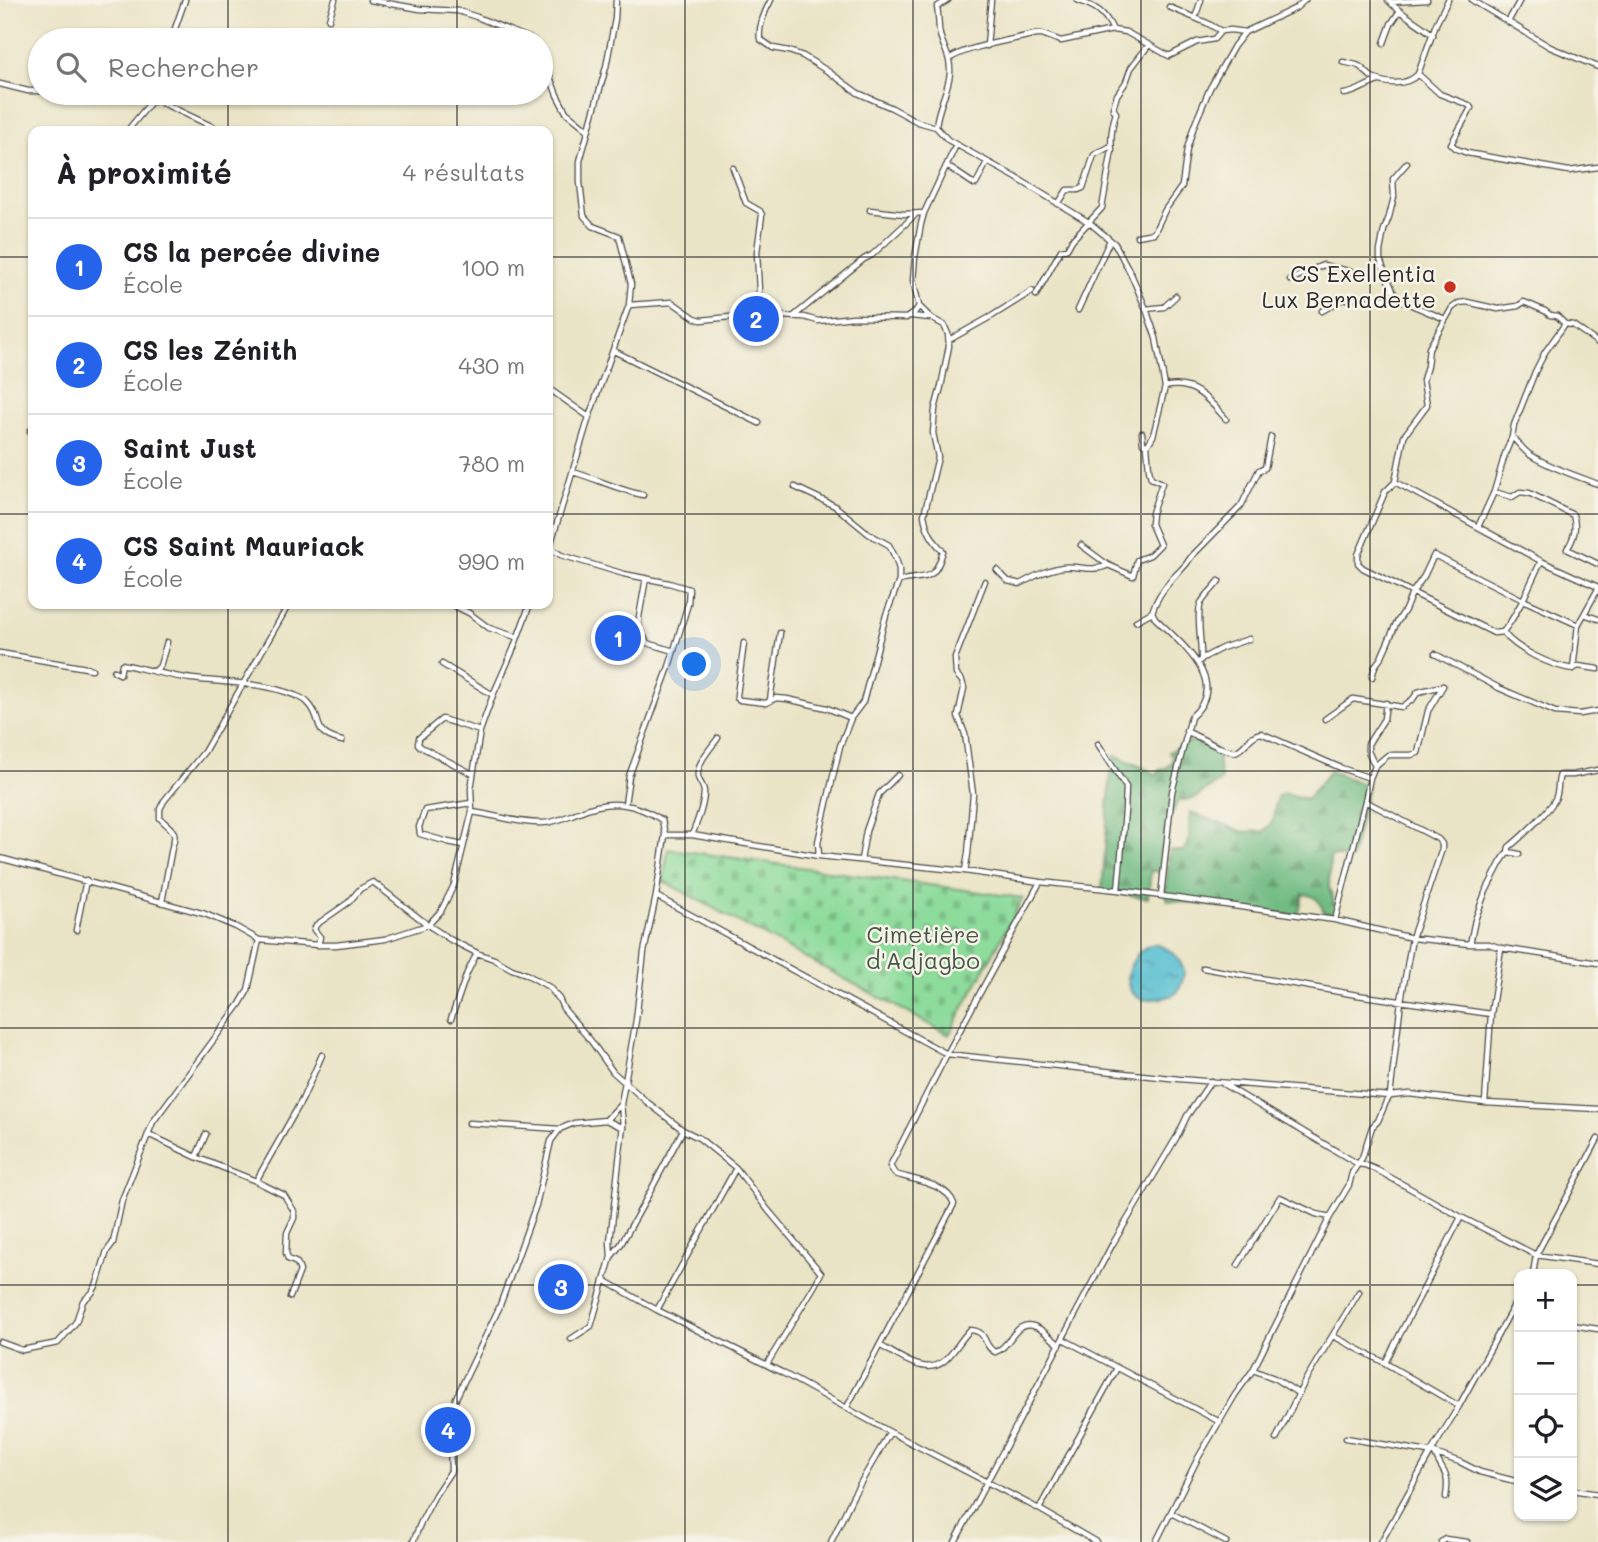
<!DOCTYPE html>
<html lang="fr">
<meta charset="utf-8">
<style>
body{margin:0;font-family:Mali,sans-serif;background:#f6f6f6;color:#202124}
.controls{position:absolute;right:21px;bottom:21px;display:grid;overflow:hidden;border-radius:14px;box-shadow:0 2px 5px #0004}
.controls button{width:63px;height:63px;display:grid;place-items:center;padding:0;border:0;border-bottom:2px solid #e0e0e0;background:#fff;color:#202124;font:35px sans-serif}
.you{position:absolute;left:695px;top:665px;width:24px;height:24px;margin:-18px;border:5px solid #fff;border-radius:50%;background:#1a73e8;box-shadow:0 0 0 10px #1a73e833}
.badge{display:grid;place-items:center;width:46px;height:46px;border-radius:50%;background:#2563eb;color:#fff;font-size:23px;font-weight:700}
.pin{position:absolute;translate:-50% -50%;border:4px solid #fff;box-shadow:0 2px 7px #0006}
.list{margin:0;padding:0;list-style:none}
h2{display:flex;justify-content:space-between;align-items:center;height:91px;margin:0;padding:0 28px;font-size:30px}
h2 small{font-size:23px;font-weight:400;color:#757577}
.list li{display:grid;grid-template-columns:46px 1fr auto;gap:21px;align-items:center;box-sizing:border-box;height:98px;padding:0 28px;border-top:2px solid #e0e0e0}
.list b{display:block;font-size:26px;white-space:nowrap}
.list p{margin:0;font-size:23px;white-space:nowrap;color:#757577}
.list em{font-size:23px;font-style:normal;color:#757577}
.icon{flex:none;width:38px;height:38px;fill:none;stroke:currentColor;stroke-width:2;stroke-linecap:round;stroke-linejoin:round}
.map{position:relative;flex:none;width:1598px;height:1542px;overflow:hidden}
.search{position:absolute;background:#fff;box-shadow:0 2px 5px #0004;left:28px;top:28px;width:525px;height:77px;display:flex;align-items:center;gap:18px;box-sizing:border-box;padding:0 24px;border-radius:38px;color:#757577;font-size:26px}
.panel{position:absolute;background:#fff;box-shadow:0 2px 5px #0004;left:28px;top:126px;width:525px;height:483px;border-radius:14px}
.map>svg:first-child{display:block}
.forest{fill:url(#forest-firs);stroke:#4e7457;stroke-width:2}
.cemetery{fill:url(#cemetery-stones);stroke:#5c8463;stroke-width:2}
.water{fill:url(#water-ripples);stroke:#40757e;stroke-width:2}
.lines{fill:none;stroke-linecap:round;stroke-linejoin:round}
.minor-casing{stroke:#484742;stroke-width:7}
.minor{stroke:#fff;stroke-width:4.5}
.grid{fill:none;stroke:#2b2b2b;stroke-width:2;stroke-opacity:0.55}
.poi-dot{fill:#c8321e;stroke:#f7f3e8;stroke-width:2.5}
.labels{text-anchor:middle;stroke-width:5;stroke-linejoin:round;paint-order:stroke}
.poi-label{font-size:23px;fill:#2b2b2b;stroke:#f7f3e8;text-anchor:end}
.park-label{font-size:23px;fill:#445747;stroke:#f7f3e8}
</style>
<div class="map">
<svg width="1598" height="1542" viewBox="0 0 1598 1542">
<defs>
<pattern id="forest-firs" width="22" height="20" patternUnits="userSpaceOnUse" patternTransform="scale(1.75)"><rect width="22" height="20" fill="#72bc83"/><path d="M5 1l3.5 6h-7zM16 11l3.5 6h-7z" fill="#5e996b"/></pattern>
<pattern id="cemetery-stones" width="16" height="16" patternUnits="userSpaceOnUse" patternTransform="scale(1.75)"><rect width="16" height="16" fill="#8ddc9b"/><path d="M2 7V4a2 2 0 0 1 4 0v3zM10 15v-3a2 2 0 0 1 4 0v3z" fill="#7abd86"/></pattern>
<pattern id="water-ripples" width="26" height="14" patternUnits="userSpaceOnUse" patternTransform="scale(1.75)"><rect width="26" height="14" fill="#55bfd1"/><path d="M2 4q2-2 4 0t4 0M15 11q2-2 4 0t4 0" fill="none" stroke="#479baa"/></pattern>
</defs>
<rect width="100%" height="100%" fill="#f7f3e8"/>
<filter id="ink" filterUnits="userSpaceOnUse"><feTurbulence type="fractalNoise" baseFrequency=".0143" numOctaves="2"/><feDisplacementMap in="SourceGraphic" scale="14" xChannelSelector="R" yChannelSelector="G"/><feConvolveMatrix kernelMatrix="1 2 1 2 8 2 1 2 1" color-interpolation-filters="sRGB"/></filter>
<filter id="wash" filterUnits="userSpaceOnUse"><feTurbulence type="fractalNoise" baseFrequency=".00686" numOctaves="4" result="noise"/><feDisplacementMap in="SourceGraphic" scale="28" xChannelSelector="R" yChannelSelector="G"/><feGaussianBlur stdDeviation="1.57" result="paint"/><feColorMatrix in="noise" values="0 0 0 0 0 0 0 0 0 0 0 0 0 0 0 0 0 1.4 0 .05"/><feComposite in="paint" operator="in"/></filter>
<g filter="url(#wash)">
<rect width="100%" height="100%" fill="#eae4c6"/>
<!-- forest -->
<path class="forest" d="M1199,739L1217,750L1221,780L1195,798L1178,801L1169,820L1163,873L1151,870L1148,898L1102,891L1110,781L1115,755L1158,775L1159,770L1166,768L1172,762V756L1169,752L1185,743Z
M1330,771L1368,786L1351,860L1335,856L1330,857L1329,887L1335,906L1334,913H1324C1320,900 1316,896 1303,894L1298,916L1168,900L1165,895L1170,850C1193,856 1189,837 1189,824C1189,820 1190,816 1190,812L1243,832L1264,831L1272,822L1277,797L1285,793L1307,799Z"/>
<!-- cemetery -->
<path class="cemetery" d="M668,849L676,850L1023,898L949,1035L663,881Z"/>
<!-- water -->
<path class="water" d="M1154,944C1173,949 1178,956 1185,973C1182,980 1181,989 1176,993C1171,997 1166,997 1160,998C1154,999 1145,1001 1139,998C1126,990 1125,977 1131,965C1137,954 1142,947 1154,944Z"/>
</g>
<g filter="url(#ink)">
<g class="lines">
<defs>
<path id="minor" d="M370,0L420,9L458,11L477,17L533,40
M771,0C765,11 758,26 760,39L773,48L789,51L803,56L829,72L858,93L892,108L918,122L936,127L948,140L1015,177L1090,223L1115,244L1131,274L1146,309L1156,338L1165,387L1153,436L1147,446L1149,469L1151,478L1162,483L1152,513L1151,524L1160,545L1150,555L1137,560L1133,576L1108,565L1081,545
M1077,0C1096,7 1104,11 1113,30
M1388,0C1400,14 1418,22 1433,35
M1448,0L1436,24L1418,74L1440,94L1469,105L1471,108L1451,144L1457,149L1467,153L1569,171L1598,167
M1472,0L1550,47L1598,67
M1391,2L1427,0
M1169,7L1207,23L1221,31
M1195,18L1201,0
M329,19L335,0
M1508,22L1520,0
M171,40L185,0
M1384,43L1391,24L1399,12
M987,46L991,0
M541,53L557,95L566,112L588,130
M949,59C968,46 1013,40 1036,34H1042L1061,41L1113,30L1126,32L1169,56L1197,42L1214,39L1221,31L1231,30L1245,32
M1343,62C1348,63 1354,64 1359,66C1364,69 1367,74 1372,77C1385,85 1407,86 1418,74
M0,84L28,91H40
M137,93L151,102
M1344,94C1357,93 1366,84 1379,81
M156,100L222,131
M936,127C937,109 948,92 950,73C951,58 944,49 940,35C938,27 939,17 937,7L948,0
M127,131L151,102L156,100L158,93
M1407,163L1393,179L1394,197L1389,217L1384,230L1380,251V259L1385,273L1394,293L1402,301L1445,319
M947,166L974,184H976L987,162
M733,168L746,203L760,211L762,215L757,252L759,291L753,315
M1058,204L1067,190H1078L1083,188L1094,155L1111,146
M870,210L904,214L924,213
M1137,236L1154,233L1165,210L1182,186L1187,149L1194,126L1210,88L1234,46L1245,32L1296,8L1305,0
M1290,280L1323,265L1365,275L1385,273
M1036,295L1061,250L1067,249L1072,240L1102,208L1112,150C1110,136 1112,125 1116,113L1113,108L1117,95L1126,82L1131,68L1148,46
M629,305L672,302L695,318L701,320L750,315L804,317L818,321L853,317L906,318L915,312L919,306L913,280L915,257L921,224L924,213L956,145
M1146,309L1164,307L1176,296
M1078,310L1110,240
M1322,311L1343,299L1358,298L1368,301L1396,297
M794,316L864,259L872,255L916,214
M911,316L930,318
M949,340L992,316L1032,291
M614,351L759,423
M1165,387C1194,380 1209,400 1226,419
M548,388L589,417
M30,431L33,432
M1142,433L1143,443L1147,446
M1512,437C1519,443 1524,452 1532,456C1552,468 1576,476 1598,484
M573,472C597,479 619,490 643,495
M1395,482L1541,561L1598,587
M795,487L835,506L869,534L889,545L896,559L899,569V581L886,615L863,702L851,718L840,746L818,842L819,856
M1494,492L1512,497L1520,492L1529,493L1573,515C1577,527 1574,539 1567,549L1598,564
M1478,527L1494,492L1505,454L1512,437L1514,425L1535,372L1545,352L1565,324
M550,548L561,555L594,565L624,574L669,583L689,589L688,604L669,667L629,776L625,804
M548,553L589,417L629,305L631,284L619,236L593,226L584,216L580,183V161L606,67L615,19L616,0
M1541,561L1523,600L1511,621L1503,632L1494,633L1363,568L1358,563V555L1385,492L1395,482L1404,436L1427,405L1423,380L1427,366L1429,348L1452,308L1459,303L1467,302L1498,309L1518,306L1524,302L1545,311L1550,315L1557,316L1565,324L1573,325L1598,343
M997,570L1008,581L1020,584C1033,577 1048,569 1063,567C1079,565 1094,573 1108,565
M646,578L639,617V627L647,643L674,651
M899,581C926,574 934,584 943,551C933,541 926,530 924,515L938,457L933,433L935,409L941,387L949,346L948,334L944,325L931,318L919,306
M451,604L469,613L489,628L516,637
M1584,614L1598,619
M1136,621L1152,612
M1578,625L1573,669L1578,666L1598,669
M1503,632C1516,650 1552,666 1573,669
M744,643L737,695V698L740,700L766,703L776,698L787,699L827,708L851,718
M0,653L92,669
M1435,654L1499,688L1555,712L1580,714L1598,711
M1201,659L1222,648L1249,639
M1198,662L1201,660C1202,646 1196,613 1201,603C1206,595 1214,588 1219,581
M442,664L493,695
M114,671L120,674L122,664C145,669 168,676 192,679C226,683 262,682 294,695C299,697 305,699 308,703C325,720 309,733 342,741
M155,671L160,666L167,642
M1372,677L1375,666L1381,658L1396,624L1405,610L1412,593L1424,576L1434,555L1523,600L1578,625L1598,589
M770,700L780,633
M1325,719L1353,699L1402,707L1413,699L1418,692L1442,686
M1186,731L1218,747L1235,752C1246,748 1249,735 1261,733L1341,768L1370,778L1365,801L1335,920
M1098,744L1126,787L1125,811L1118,890
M1375,766L1368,751V744L1384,719L1386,703
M473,774L421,747L418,744L419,738L442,719L480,731
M1370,778L1375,766L1388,755H1411L1418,753L1428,711L1443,686
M472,812L471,789L480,731L493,695L513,650L530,604
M665,835H692L819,856L965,871L1040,882L1118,890L1335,920L1412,938L1470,944H1489L1501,948L1598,963
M692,835C697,822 704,806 704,792C704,786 699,782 698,777C696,763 711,748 718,738
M463,845L448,842L420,834L419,827L425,810L471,803
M1508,852L1509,847C1519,839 1552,809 1556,797C1559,790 1557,782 1560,775H1573L1598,770
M0,858L205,914L236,927L259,940L318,945H336L385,939L428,925L441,911L454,885L472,812C495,815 519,824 543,823C555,823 568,816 579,812C609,799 634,802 662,820L665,835L656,896L644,952L636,1020L621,1104L623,1125L610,1242L611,1257
M861,860L866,831L879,794L898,775
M965,871L968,854L973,794L965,734L958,716L964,688L962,681L956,674L955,658L985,581
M656,896L947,1054L1179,1079L1390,1096L1409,1094L1485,1103L1598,1109
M1161,896L1172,792L1191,717C1232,682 1180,643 1155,618L1152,612C1156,599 1163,589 1173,578C1181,569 1185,568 1191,557L1241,506L1259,470L1265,468L1271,437
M162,902L172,847C179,829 170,830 160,818V809L164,801L204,752L289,604
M76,930L86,880
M1470,944L1475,920L1485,893L1501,862L1508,852L1519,854
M318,945L320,937L314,930L316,925L349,902L360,889L373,882L428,925L451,940L477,953L494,959L512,969L526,974L549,987L559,999L563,1008L568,1014L591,1041L613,1072L647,1102L683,1130L699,1138L736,1168L768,1210L821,1273L815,1285L767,1364
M1203,968L1357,995L1491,1014
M451,1019L467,973L477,953
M1223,1084L1358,1164L1365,1165L1377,1170L1461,1217L1536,1255L1598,1264
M1485,1103L1491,1014L1501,948
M606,1120L620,1105
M469,1123L560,1129L574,1123L606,1120L623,1128
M148,1134L196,1157L256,1181L284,1195L294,1211V1218L287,1233L286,1253L288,1259L297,1263L300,1271L290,1297
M196,1157L206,1134
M256,1181L302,1100L322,1055
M1238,1265L1280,1197L1316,1214L1330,1217
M1533,1274L1536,1255L1598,1139
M604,1280L657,1310L781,1372L890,1432L1039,1509L1096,1542
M657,1310L736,1168
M1510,1313L1519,1315
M1572,1325L1598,1329
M1333,1336L1385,1363L1459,1406
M571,1339L591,1326L611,1257L621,1244L644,1203L683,1130
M1063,1339L1220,1422
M0,1342L22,1350L58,1343L76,1322L83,1301L92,1293L97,1284L107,1251L113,1243L122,1200L153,1122L240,1004L248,990L259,940
M881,1346C898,1355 925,1377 944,1361C954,1353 960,1340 970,1330C989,1331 982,1346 995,1352C1011,1348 1014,1318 1036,1327C1044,1330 1053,1340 1060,1345
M1385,1363L1461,1217
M1253,1370L1274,1378L1298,1393
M847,1407L954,1204C948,1184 913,1180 895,1174L890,1166L947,1054L1040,882
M1346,1438L1434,1453L1460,1462L1480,1472L1519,1482
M1276,1439L1306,1379L1359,1292
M1435,1454C1443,1475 1450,1471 1446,1497
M1572,1490L1598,1494
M1039,1509L1117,1368
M1171,1513L1226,1542
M413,1542L421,1522L435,1495L451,1471L450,1444L453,1408L456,1398L499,1308L536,1205L551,1141L560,1129
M831,1542L853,1496L890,1432
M955,1542L1112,1245L1178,1135L1187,1116L1211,1081
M1156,1542L1198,1458L1235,1395L1253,1370L1330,1217L1349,1185L1352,1173L1362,1158L1372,1127L1378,1121L1386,1102L1390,1096L1401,1001L1412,938L1442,849V844L1438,839L1365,801
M1381,1542L1431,1452L1459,1406L1519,1296
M1441,1542L1445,1539L1467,1542"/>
</defs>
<!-- minor casing -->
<use href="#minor" class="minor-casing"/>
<!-- minor -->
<use href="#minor" class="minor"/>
</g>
</g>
<!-- grid -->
<path class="grid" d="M228,0V40M457,0V40M685,0V1542M913,0V1542M1141,0V1542M1370,0V1542M228,93V131M457,93V131M0,257H33M548,257H1598M0,514H33M548,514H1598M228,604V1542M457,604V1542M0,771H1598M0,1028H1598M0,1285H1519M1572,1285H1598"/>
<!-- markers -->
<circle class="poi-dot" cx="1450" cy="287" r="7"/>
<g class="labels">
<!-- poi labels -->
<g class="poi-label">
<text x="1436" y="282">CS Exellentia<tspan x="1436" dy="26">Lux Bernadette</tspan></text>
</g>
<!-- park labels -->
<g class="park-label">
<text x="923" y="943">Cimetière<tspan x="923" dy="26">d'Adjagbo</tspan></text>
</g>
</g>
</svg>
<div class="controls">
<button>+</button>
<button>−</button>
<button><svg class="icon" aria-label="locate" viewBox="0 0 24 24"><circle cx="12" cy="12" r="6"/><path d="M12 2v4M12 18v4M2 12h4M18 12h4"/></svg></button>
<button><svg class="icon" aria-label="layers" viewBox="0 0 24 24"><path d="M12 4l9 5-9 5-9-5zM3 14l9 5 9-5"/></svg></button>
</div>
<div class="you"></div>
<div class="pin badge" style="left:618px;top:638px">1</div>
<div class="pin badge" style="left:756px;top:319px">2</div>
<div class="pin badge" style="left:561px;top:1287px">3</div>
<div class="pin badge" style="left:448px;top:1430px">4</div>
<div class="search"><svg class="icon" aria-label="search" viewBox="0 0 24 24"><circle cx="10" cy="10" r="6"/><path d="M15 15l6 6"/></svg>Rechercher</div>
<section class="panel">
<h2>À proximité<small>4 résultats</small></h2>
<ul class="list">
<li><span class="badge">1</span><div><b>CS la percée divine</b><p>École</p></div><em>100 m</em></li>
<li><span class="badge">2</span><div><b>CS les Zénith</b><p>École</p></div><em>430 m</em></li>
<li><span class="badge">3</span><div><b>Saint Just</b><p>École</p></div><em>780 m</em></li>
<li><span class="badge">4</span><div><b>CS Saint Mauriack</b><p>École</p></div><em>990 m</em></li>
</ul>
</section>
</div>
